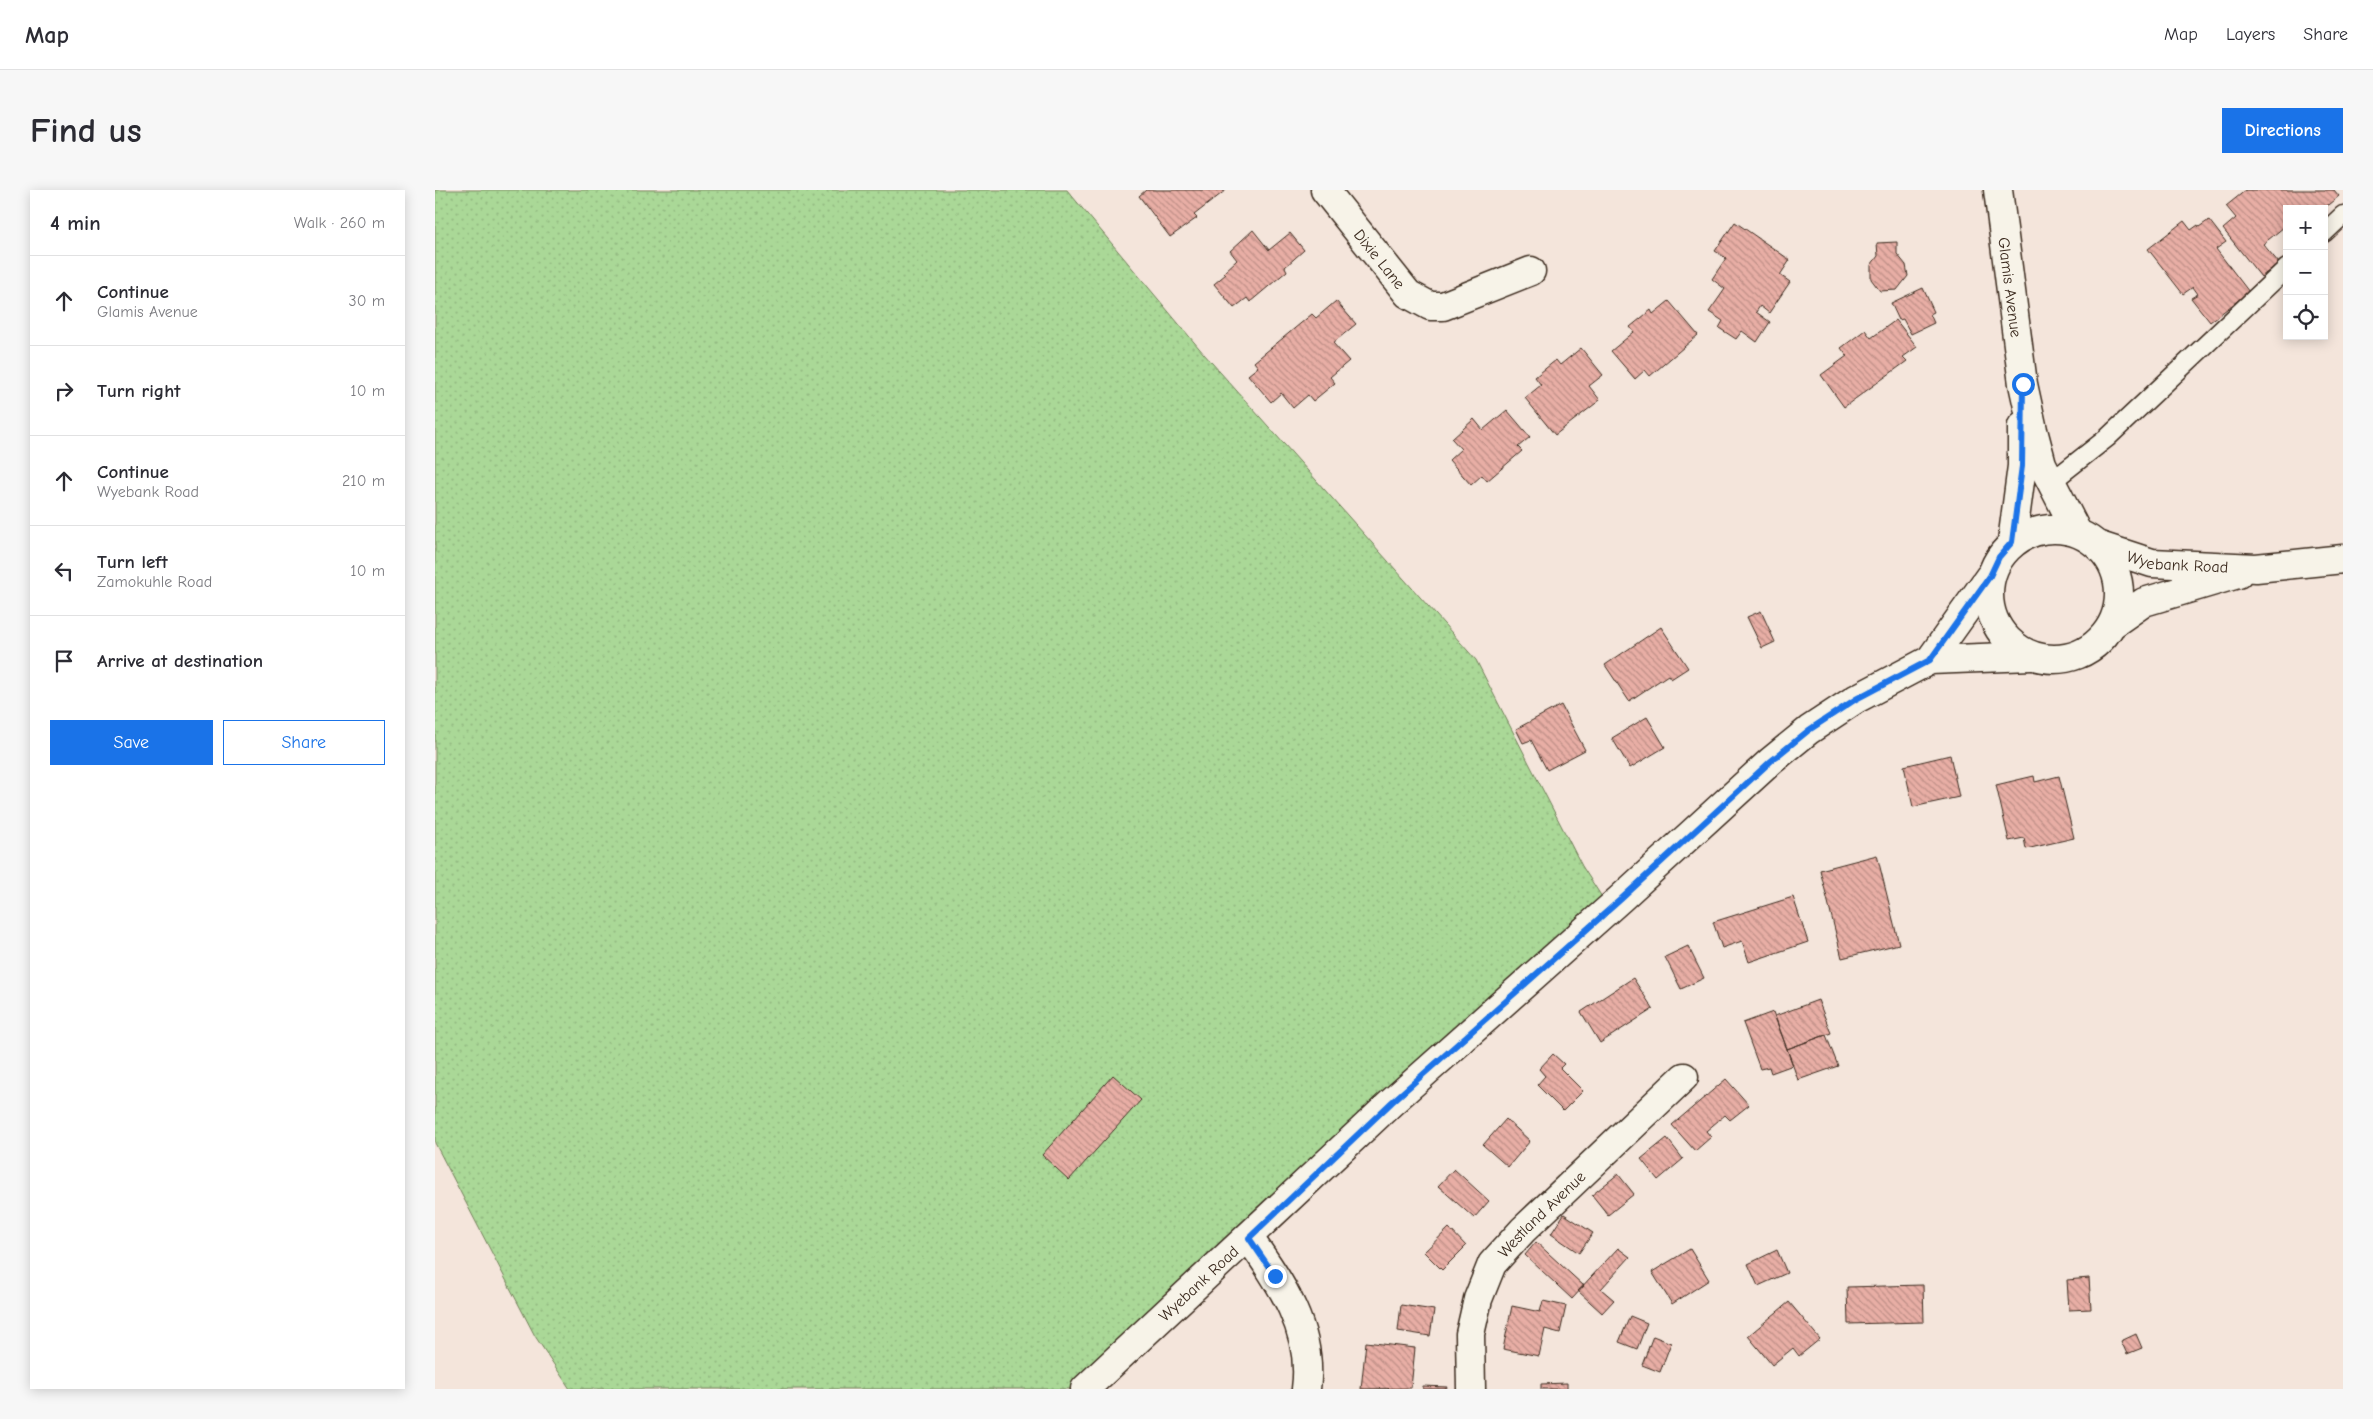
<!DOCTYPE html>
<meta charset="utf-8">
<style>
body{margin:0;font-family:"Comic Neue",sans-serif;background:#f7f7f7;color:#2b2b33}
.controls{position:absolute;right:15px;top:15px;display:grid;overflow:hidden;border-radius:0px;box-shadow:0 2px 12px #0003}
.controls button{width:45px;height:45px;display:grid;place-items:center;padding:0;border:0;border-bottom:1px solid #e1e1e2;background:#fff;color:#2b2b33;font:25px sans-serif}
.stop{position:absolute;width:15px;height:15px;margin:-11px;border:4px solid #1a73e8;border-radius:50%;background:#fff}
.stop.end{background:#1a73e8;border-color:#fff;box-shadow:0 1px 5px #0008}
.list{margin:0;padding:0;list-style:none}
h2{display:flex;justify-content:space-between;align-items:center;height:65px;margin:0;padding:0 20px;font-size:21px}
h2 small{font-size:16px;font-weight:400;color:#7c7c81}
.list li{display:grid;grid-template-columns:32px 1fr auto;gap:15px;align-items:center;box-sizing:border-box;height:90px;padding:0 20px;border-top:1px solid #e1e1e2}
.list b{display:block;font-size:19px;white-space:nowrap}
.list p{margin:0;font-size:16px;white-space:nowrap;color:#7c7c81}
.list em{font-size:16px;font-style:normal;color:#7c7c81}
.actions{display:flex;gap:10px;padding:15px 20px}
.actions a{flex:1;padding:11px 0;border:1px solid #1a73e8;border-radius:0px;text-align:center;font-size:18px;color:#1a73e8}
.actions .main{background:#1a73e8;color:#fff}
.icon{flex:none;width:28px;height:28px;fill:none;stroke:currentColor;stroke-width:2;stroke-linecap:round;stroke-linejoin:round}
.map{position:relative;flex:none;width:1908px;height:1199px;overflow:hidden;border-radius:0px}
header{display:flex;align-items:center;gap:30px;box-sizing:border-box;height:70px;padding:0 25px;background:#fff;border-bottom:1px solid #e1e1e2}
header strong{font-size:24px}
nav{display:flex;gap:28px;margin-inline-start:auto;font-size:18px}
.intro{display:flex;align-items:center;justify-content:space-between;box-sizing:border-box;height:120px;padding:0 30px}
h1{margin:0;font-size:35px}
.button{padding:12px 22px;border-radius:0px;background:#1a73e8;color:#fff;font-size:18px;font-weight:700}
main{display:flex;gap:30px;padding:0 30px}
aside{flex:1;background:#fff;border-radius:0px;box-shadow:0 2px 12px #0003}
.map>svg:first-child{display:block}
.grass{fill:url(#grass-dots);stroke:#72815a}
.building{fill:url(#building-back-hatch);stroke:#3b2a1e}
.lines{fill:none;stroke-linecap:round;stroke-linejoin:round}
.service-casing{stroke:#3b2a1e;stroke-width:21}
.minor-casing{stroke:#3b2a1e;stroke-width:31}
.tertiary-casing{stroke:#3b2a1e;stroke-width:31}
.secondary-casing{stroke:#3b2a1e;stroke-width:31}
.service{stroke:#f7f3e8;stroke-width:18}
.minor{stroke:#f7f3e8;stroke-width:28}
.tertiary{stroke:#f7f3e8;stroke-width:28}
.secondary{stroke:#f7f3e8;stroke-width:28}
.route{stroke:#1a73e8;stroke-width:6}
.labels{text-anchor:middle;stroke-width:4;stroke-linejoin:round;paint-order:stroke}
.street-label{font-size:16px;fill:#3b2a1e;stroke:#f7f3e8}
</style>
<header>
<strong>Map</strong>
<nav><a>Map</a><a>Layers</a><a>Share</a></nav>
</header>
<div class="intro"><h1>Find us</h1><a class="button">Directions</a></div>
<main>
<aside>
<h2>4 min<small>Walk · 260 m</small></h2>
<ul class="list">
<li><svg class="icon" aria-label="ahead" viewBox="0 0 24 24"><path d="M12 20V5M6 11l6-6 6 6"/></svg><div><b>Continue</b><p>Glamis Avenue</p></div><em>30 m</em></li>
<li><svg class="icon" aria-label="right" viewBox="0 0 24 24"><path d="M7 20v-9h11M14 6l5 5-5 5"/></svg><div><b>Turn right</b></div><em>10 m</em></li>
<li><svg class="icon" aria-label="ahead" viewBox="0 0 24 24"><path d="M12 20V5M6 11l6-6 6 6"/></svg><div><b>Continue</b><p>Wyebank Road</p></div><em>210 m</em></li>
<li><svg class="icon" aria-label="left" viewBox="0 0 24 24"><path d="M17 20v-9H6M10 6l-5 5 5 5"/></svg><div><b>Turn left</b><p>Zamokuhle Road</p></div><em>10 m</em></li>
<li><svg class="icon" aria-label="arrive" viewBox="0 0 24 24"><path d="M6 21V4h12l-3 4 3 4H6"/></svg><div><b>Arrive at destination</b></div></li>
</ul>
<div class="actions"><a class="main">Save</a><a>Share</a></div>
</aside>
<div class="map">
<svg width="1908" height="1199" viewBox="0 0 1908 1199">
<defs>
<pattern id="grass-dots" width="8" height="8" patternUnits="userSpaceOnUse" patternTransform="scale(1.25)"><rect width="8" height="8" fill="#aad897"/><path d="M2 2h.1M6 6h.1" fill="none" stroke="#93ba82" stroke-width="1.8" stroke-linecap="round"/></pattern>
<pattern id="building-back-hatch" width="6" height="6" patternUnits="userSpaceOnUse" patternTransform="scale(1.25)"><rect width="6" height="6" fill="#e8aea5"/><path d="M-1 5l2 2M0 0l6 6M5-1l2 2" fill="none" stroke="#bd8e86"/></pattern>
</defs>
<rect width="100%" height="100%" fill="#f4e5db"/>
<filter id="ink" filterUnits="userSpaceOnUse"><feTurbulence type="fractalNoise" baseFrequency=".02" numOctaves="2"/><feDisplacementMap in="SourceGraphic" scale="10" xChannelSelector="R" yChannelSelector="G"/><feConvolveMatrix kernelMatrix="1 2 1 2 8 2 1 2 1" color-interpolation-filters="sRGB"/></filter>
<g filter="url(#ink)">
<!-- grass -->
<path class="grass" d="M0,0H632L769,164L1041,470L1147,676L1174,718L645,1199H135L100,1146L0,953Z"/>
<!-- building -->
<path class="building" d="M711,0H791L759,25L762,28L735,47L704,6Z
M1811,0H1899L1904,6L1888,19H1852V40L1849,37L1828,54L1844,73L1826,87L1788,39L1801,28L1791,16Z
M1774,30L1791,52L1781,59L1814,102L1775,132L1756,108L1763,104L1758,97L1748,104L1713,59L1749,31L1756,40L1763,35L1764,37Z
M1300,32L1355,70L1345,85L1355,92L1334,123L1325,116L1321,122L1335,132L1322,152L1307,141L1301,149L1284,138L1288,131L1274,122L1290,99L1277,89L1291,68L1280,61Z
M818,40L834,60L855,43L869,60L850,77L852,81L815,112L812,108L799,118L779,94L791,84L789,82L802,70L795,61Z
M1462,52V64L1471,75L1473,86L1462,100L1445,101L1436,89V75L1443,66L1442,53Z
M1488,98L1499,122L1495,124L1499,133L1476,144L1468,129L1464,130L1456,113Z
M901,111L921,134L898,153L914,171L895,187L900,193L878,211L873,205L858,218L846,203L836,212L813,185L823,177L819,172L877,124L881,128Z
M1234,111L1263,145L1215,186L1210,180L1200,189L1176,161L1199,142L1195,137L1216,120L1218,124Z
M1461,130L1482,157L1468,167L1472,171L1409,217L1386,185L1412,166L1406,158L1430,140L1436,148Z
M1146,158L1168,185L1154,196L1165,210L1120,245L1090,208L1106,195L1100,187L1121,170L1125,175Z
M1072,220L1095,247L1083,257L1087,261L1052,291L1047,285L1036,295L1014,270L1026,259L1017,249L1039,229L1048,240Z
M1326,421L1340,452L1327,458L1312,427Z
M1226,437L1253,478L1236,489L1233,485L1194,511L1170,475Z
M1126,515L1150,560L1112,580L1096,550L1088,553L1081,539Z
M1212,527L1230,557L1195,578L1177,548Z
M1515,565L1524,607L1478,617L1469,576Z
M1599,586L1600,592L1624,586L1639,648L1591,659L1589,648L1574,651L1561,595Z
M1442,665L1464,754L1407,768L1385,680Z
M1358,707L1373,752L1314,772L1307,751L1287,758L1278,732Z
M1253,756L1269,788L1246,799L1230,767Z
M1198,788L1218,819L1165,853L1146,822Z
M1383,810L1396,843L1352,859L1340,826Z
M1338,822L1358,875L1336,883L1334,877L1325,879L1308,833Z
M1391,845L1403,876L1363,890L1352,859Z
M1118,864L1129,874L1125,878L1148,901L1128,921L1102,895L1110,886L1104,879Z
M678,885L706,910L634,990L607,965Z
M1291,889L1314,915L1295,930L1290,925L1271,941L1276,947L1260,961L1237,935Z
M1071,929L1095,951L1073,977L1048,955Z
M1232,948L1248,969L1223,990L1206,969Z
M1019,979L1054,1011L1039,1028L1003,996Z
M1183,984L1199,1004L1173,1025L1157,1005Z
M1129,1024L1158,1043L1144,1063L1116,1044Z
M1014,1038L1031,1056L1007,1080L989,1062Z
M1101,1052L1149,1096L1137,1109L1090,1065Z
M1183,1058L1195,1067L1166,1099L1179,1110L1167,1123L1143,1101Z
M1255,1059L1274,1090L1237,1114L1217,1082Z
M1342,1060L1352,1083L1323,1096L1313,1074Z
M1654,1088L1656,1119L1634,1120L1632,1090Z
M1488,1095L1489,1132L1413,1134L1412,1097Z
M1108,1111L1131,1116L1125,1143L1110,1139L1104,1166L1068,1159L1077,1116L1105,1122Z
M1354,1112L1385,1149L1364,1166L1358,1158L1337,1175L1313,1146Z
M966,1115L999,1120L995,1146L963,1141Z
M1195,1126L1212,1133L1202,1159L1184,1152Z
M1701,1144L1707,1158L1692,1164L1686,1151Z
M1218,1146L1236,1153L1225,1182L1207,1175Z
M931,1152L980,1158L976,1198L926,1199Z
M1132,1193V1199H1106V1194Z
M988,1196L1012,1197L1011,1199H988Z"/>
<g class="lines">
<defs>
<path id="service" d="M1889,43L1908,25
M1616,292L1672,248L1852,78"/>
<g id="minor">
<path id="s1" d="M890,0L973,104L995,116H1008L1096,81"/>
<path d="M814,1048C846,1093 879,1141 871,1199"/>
<path id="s2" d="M1036,1199L1035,1144L1043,1109L1057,1074L1088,1040L1249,887"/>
</g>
<g id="tertiary">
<path d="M1495,470L1555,386"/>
<path id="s3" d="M650,1199L957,912L1185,709L1336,571L1374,540L1421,509L1495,470L1596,466"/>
</g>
<g id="secondary">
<path id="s4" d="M1563,0L1588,194L1598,240L1607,274L1642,342"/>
<circle cx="1619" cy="404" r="65"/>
<path d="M1577,352L1587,276V236"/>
<path id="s5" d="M1665,356L1717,373L1821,378L1908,369"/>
<path d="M1679,433L1709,412L1803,384"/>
</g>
</defs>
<!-- service casing -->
<use href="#service" class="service-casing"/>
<!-- minor casing -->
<use href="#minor" class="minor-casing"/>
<!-- tertiary casing -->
<use href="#tertiary" class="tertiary-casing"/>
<!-- secondary casing -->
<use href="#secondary" class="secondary-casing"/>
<!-- service -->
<use href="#service" class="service"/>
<!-- minor -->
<use href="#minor" class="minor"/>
<!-- tertiary -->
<use href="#tertiary" class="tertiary"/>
<!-- secondary -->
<use href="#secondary" class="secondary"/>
</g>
</g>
<g class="lines" filter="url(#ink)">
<!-- route -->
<path class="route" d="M840,1086L814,1048L957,912L1185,710L1336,571L1374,540L1421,509L1495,470L1555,386L1564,367L1577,352L1587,276L1588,194"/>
</g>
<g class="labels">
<!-- street labels -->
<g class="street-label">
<text dy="6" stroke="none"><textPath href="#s1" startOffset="88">Dixie Lane</textPath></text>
<text dy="6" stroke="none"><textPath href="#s4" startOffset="98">Glamis Avenue</textPath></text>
<text dy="6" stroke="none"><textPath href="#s5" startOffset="80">Wyebank Road</textPath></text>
<text dy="6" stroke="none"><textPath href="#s2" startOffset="199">Westland Avenue</textPath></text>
<text dy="6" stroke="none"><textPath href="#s3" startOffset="155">Wyebank Road</textPath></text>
</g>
</g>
</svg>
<div class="controls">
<button>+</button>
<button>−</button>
<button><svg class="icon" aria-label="locate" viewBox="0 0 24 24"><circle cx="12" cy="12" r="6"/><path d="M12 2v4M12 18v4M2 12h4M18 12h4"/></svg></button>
</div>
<div class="stop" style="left:1588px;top:194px"></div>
<div class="stop end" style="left:840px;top:1086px"></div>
</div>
</main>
